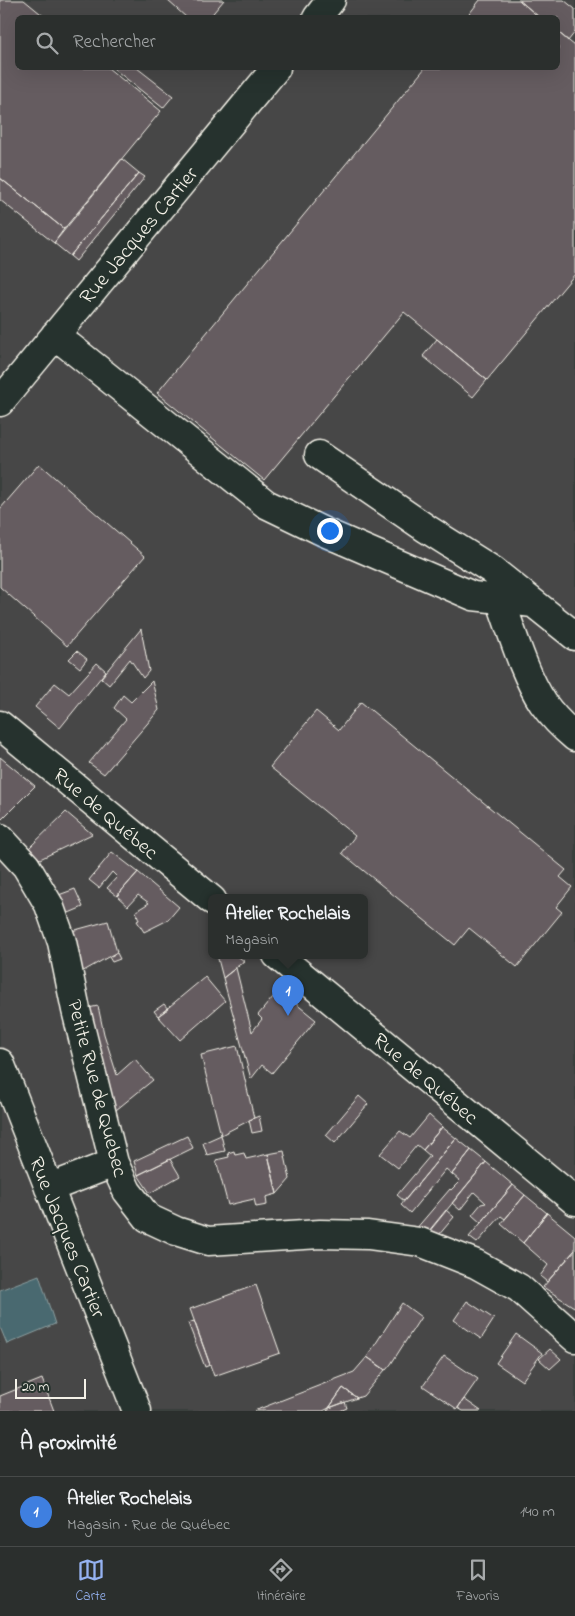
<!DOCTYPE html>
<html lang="fr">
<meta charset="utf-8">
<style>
body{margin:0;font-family:"Indie Flower",sans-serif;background:#333735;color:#f1f3f6}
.scale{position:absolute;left:15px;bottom:12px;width:71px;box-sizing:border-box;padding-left:5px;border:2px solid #f4f1e8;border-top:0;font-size:14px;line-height:18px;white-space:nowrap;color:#f4f1e8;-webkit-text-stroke:4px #26332d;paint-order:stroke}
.you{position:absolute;left:329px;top:530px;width:18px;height:18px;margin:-12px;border:4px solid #fff;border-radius:50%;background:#1a73e8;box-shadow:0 0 0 8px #1a73e833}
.badge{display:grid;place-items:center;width:32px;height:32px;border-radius:50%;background:#95b2f1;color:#fff;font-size:16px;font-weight:700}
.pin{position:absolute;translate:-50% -41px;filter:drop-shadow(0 1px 2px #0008)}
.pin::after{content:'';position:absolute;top:26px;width:18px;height:15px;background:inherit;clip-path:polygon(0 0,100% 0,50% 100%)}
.popup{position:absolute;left:208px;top:894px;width:160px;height:65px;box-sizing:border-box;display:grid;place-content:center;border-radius:8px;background:#2b2f2d;filter:drop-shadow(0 1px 4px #0005);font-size:16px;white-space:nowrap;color:#a6a9aa}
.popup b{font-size:19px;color:#f1f3f6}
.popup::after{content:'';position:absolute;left:50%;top:100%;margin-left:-10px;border:10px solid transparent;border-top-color:#2b2f2d}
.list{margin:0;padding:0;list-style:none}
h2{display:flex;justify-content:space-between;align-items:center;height:65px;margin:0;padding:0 20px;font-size:21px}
h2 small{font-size:16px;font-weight:400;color:#a6a9aa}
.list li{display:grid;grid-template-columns:32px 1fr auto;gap:15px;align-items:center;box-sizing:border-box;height:70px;padding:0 20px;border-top:1px solid #474a49}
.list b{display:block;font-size:19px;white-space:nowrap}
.list p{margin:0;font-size:16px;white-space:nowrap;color:#a6a9aa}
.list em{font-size:16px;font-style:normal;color:#a6a9aa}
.icon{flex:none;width:28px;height:28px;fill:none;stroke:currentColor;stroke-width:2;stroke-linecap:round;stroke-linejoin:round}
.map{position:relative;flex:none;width:575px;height:1411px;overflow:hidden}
.search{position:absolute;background:#2b2f2d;box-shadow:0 5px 20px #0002;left:15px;right:15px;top:15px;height:55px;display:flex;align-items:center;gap:12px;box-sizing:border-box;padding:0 18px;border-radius:8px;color:#a6a9aa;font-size:19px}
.sheet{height:135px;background:#2b2f2d}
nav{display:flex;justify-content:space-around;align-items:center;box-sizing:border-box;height:70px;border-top:1px solid #474a49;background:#2b2f2d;font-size:14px;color:#a6a9aa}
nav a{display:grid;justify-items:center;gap:2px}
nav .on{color:#95b2f1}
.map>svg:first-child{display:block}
.built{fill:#464747;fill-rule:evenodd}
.water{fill:#496970;stroke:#8d9fa0}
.building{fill:#655b60;stroke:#f4f1e8}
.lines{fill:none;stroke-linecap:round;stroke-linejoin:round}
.minor-casing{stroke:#f4f1e8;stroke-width:31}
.minor{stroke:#26332d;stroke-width:28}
.labels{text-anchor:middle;stroke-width:4;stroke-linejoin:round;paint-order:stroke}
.street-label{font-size:21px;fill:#f4f1e8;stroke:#26332d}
</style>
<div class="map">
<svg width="575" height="1411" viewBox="0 0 575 1411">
<rect width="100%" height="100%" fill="#393f3c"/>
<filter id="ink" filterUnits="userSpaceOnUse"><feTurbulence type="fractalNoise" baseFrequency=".02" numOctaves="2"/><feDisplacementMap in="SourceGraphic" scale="10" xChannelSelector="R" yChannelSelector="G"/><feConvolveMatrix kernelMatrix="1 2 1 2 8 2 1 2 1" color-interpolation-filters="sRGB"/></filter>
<g filter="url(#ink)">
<!-- built -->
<path class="built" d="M0,0H575V1411H0ZM18,18H558V68H18ZM212,897H364V955H212Z"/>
<!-- water -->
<path class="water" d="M39,1275L55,1324L7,1344L0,1327V1290Z"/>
<!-- building -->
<path class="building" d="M0,0H24L46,18H18V68H108L161,111L64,229L0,178Z
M167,0H224L209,18H187Z
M480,0H519L540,18H466Z
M519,0H564L575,9V32L568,41L558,32V18H540Z
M558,32L575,46V274L487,380L404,312L264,480L157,393L425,68H558Z
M113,68H137L173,96L163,108Z
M122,159L139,173L70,256L54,243Z
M139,173L145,177L76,261L70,256Z
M0,178L64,229L54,243L0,200Z
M437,339L487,380L473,397L423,356Z
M39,464L145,556L67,646L0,587V509Z
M141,629L149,671L143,678L130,659L109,685L101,678Z
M77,651L87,659L80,668L69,659Z
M97,663L106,671L60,728L35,707L55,683L69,694Z
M152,681L159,710L104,774L89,763L126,719L114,708L123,695L131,702Z
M361,702L566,870L560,877L572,887L556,907L562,912L517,967L469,928L455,945L342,853L355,836L270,767L316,711L339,730Z
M0,757L35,786L2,819L0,817Z
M66,812L92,834L40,859L29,848Z
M112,852L138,872L117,896L107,888L117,877L112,872L99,888L89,880Z
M138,872L179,907L168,920L144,932L137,921L139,920L136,911L149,903L138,895L128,906L117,896Z
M75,889L83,907L64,915L56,896Z
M108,921L117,952L80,973L68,932Z
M117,953L120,959L112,962L109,957Z
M217,955H236L244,961L223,978Z
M236,968L252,1032L262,1019L258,1015L279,990L316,1020L272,1073L262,1065L251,1079L223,978Z
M205,977L225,1001L180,1040L158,1016Z
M164,1004L168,1009L158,1016L154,1011Z
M98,1006L104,1034L117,1075L135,1059L153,1080L116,1110L99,1058L88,1008Z
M237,1046L254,1118L221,1135L201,1055Z
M359,1096L368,1104L335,1143L326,1135Z
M429,1115L442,1127L423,1150L417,1145L398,1168L380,1154L400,1131L410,1138Z
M259,1116L262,1131L252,1133L249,1120Z
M442,1127L456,1138L404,1201L397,1195L430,1156L423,1150Z
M221,1135L225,1151L207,1155L203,1143Z
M187,1136L193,1148L138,1175L134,1161Z
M456,1138L471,1150L452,1174L446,1169L410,1213L401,1205Z
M471,1150L486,1162L428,1233L415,1230L450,1189L451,1190L460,1181L452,1174Z
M234,1151L235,1155L244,1153L246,1159L268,1154L277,1194L266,1197L267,1205L256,1207L254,1199L228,1205L216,1160L229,1157L228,1153Z
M284,1151L290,1179L277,1194L268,1154Z
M170,1159L180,1176L150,1193L138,1175Z
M486,1162L513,1185L481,1223L472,1215L481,1204L486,1203L474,1192L460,1210L452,1203Z
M513,1185L525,1195L505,1219L501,1216L477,1243L469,1237Z
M525,1195L547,1213L523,1243L501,1224Z
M446,1210L454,1217L438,1236L428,1232Z
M547,1213L575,1236V1250L547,1282L540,1276L548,1265L523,1243Z
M575,1250V1306L574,1307L543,1287Z
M256,1285L280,1353L214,1376L190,1309Z
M467,1301L494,1319L481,1339L454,1320Z
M402,1303L421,1317L391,1364L386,1370L367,1357Z
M194,1321L210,1365L205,1367L188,1323Z
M516,1334L542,1353L522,1381L496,1363Z
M550,1349L561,1359L550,1369L539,1359Z
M444,1356L478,1379L457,1409L423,1386Z
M367,1357L385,1370L363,1396L357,1398L343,1388L329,1408L323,1411H254L354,1372Z
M42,1379L54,1411H0V1396Z
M343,1388L357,1398L329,1408Z
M464,1399L481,1411H463L458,1408Z
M345,1402L347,1408L340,1411H327L329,1408Z"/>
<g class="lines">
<defs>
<path id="minor" d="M317,18L331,0
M55,335L266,504L324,532L473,596L533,603
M0,402L276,68
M319,455L427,529L492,570L575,636
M500,599C512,632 524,674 543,703C552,716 563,727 575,737
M0,725L212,900
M0,838L26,866L49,905L62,942L76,1010L114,1163L127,1191L148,1218L176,1231L208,1241L320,1234L368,1235L420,1242L476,1264L519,1288L575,1338
M277,955L575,1201
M0,1063L137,1411
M49,1188L114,1163"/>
</defs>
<!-- minor casing -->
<use href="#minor" class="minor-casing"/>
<!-- minor -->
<use href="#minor" class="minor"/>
</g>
</g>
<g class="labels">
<!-- street labels -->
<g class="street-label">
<text transform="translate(138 235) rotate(-50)" y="7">Rue Jacques Cartier</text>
<text transform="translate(106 813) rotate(40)" y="7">Rue de Québec</text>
<text transform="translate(426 1078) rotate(40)" y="7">Rue de Québec</text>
<text transform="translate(98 1088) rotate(75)" y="7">Petite Rue de Quebec</text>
<text transform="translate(68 1237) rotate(68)" y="7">Rue Jacques Cartier</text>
</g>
</g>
</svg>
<div class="scale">20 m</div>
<div class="you"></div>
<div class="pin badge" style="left:288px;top:1016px;background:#3f7fe0">1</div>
<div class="popup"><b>Atelier Rochelais</b>Magasin</div>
<div class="search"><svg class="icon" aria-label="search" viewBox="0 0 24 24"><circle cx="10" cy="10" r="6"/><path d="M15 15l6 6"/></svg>Rechercher</div>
</div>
<section class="sheet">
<h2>À proximité<small></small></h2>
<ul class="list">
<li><span class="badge" style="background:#3f7fe0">1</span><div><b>Atelier Rochelais</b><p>Magasin · Rue de Québec</p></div><em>140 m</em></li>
</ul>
</section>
<nav>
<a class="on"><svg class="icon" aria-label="map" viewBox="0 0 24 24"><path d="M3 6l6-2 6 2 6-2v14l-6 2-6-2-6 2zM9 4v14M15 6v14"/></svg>Carte</a>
<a><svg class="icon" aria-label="directions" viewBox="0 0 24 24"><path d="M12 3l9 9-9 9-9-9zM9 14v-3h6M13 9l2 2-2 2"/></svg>Itinéraire</a>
<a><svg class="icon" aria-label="saved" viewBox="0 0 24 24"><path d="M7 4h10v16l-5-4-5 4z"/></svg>Favoris</a>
</nav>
